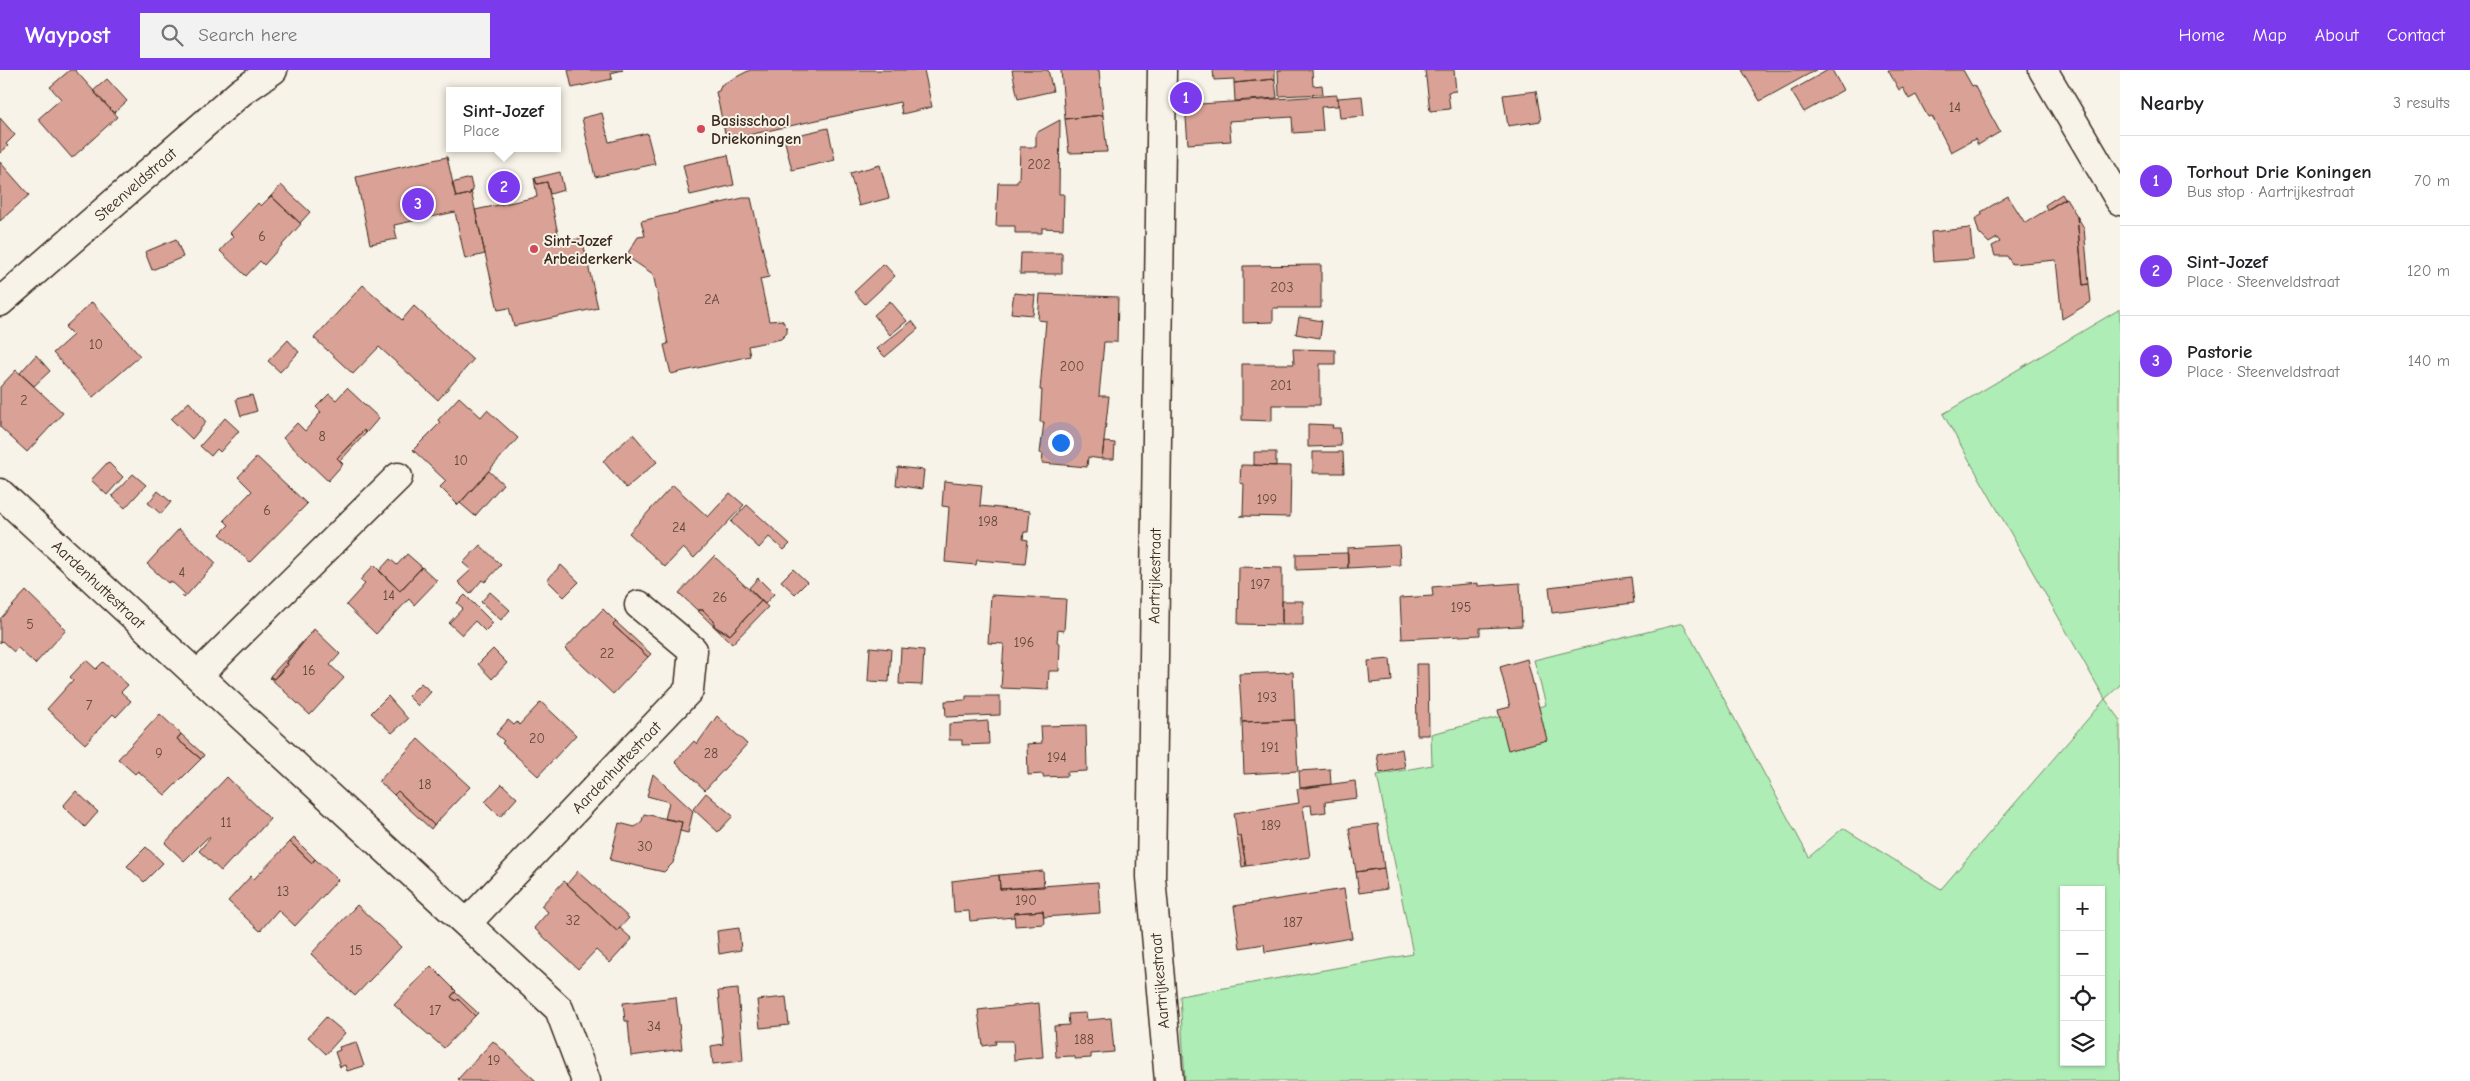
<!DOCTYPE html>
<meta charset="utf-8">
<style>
body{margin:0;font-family:"Comic Neue",sans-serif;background:#f2f2f2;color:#202124}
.controls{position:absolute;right:15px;bottom:15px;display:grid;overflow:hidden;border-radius:0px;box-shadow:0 1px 4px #0004}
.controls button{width:45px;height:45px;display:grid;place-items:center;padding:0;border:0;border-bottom:1px solid #e0e0e0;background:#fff;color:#202124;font:25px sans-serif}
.you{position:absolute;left:1060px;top:372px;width:18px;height:18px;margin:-12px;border:4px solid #fff;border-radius:50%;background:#1a73e8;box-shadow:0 0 0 8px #1a73e833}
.badge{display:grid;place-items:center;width:32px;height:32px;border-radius:50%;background:#7c3aed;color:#fff;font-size:16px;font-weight:700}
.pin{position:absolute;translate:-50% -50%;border:2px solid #fff;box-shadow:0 1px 5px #0006}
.popup{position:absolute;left:446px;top:17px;width:115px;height:65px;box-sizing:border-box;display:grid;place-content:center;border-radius:0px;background:#fff;filter:drop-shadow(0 1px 4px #0005);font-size:16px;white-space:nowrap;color:#757577}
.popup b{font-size:19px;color:#202124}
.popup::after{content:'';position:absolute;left:50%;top:100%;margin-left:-10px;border:10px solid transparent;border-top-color:#fff}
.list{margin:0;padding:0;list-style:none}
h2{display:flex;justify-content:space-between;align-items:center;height:65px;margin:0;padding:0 20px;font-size:21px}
h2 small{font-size:16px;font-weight:400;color:#757577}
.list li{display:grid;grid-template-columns:32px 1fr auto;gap:15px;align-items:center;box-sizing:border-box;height:90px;padding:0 20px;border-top:1px solid #e0e0e0}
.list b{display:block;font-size:19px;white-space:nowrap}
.list p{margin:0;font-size:16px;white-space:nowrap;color:#757577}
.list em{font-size:16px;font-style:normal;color:#757577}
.icon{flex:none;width:28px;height:28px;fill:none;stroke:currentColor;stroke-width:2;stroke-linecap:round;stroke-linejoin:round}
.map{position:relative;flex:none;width:2120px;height:1011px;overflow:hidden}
header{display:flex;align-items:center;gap:30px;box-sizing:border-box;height:70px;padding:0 25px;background:#7c3aed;color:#fff}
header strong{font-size:24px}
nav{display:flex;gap:28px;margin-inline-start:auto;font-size:18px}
.search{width:350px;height:45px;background:#f2f2f2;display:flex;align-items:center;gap:12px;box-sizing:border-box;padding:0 18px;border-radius:0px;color:#757577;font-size:19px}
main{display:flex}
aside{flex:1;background:#fff}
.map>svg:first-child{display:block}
.green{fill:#aeedb5;stroke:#748c6a;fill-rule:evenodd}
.building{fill:#daa196;stroke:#3b2a1e}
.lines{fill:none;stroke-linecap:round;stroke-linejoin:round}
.minor-casing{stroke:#3b2a1e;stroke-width:31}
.tertiary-casing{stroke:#3b2a1e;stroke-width:31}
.minor{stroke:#f7f3e8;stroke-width:28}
.tertiary{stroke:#f7f3e8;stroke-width:28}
.poi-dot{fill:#d1495b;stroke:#f7f3e8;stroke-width:2}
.labels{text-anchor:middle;stroke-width:4;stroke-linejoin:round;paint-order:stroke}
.number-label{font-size:14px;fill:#63483c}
.poi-label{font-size:16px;font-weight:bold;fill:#3b2a1e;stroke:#f7f3e8;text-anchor:start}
.street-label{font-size:16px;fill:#3b2a1e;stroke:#f7f3e8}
</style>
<header>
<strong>Waypost</strong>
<div class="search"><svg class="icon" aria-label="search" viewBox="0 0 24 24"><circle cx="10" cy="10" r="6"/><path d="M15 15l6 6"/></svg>Search here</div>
<nav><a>Home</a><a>Map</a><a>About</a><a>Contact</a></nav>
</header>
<main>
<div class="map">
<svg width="2120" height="1011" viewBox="0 0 2120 1011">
<rect width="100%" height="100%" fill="#f7f3e8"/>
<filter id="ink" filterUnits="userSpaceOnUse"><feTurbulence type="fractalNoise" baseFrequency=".02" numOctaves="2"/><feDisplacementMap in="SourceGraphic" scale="10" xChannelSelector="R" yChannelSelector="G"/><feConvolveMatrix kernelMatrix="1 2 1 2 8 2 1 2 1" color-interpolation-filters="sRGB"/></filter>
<g filter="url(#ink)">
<!-- green -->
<path class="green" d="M2120,239V615L2105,629L2120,649V1011H1185L1180,926L1413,884L1377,705L1432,695L1431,664L1546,635L1534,590L1683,553L1809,787L1843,758L1941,819L2105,629L1943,344ZM2064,820H2101V992H2064Z"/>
<!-- building -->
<path class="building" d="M70,0H75L117,47L72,88L38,49L61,29L50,17Z
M568,0H623L611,3L612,9L572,18Z
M750,0H924L932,37L902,44L900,32L730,69L728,62L725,63L716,22L719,21L721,15Z
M1012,0H1048L1053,21L1018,29Z
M1061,0H1099L1103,45L1065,49Z
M1213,0H1275V9L1234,13V9L1214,10Z
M1278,0H1312L1313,16L1322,15L1323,24L1279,26Z
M1425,0H1454L1456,21L1448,22L1450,39L1430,41Z
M1742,0H1816L1760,31Z
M1828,0H1832L1843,20L1804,42L1791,21Z
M1888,0H1963L1972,16L1974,15L2000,62L1978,75L1975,69L1951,82L1932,46L1928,47L1916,25L1909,29L1903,18L1899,20Z
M107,9L127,31L114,43L93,21Z
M1275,9L1277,28L1235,31L1234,13Z
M1536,21L1541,51L1508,56L1503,25Z
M1337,25L1338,36L1321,37L1323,61L1293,63L1292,47L1229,51L1231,71L1188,74L1185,35Z
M1362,26L1364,46L1340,48L1338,28Z
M602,43L609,72L647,63L655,94L595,107L582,48Z
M1103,45L1107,82L1069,83L1065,49Z
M0,48L15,65L6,74L8,76L0,83Z
M1060,50L1059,124H1064L1063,159L1042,158V163H1015V156H996L998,113H1017V110H1019L1020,77H1036V63Z
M828,58L835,90L792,100L784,68Z
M728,85L734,115L690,125L683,95Z
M447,87L456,127L470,124L471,121L485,184L465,189L455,142L394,155L397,169L370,174L356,107Z
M0,92L29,125L0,151Z
M880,95L889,128L859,136L850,103Z
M560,102L564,120L550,124L547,112L537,114L535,108Z
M470,108L473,121L470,122V124L456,127L452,113Z
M534,108L537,114L547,112L560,173L582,168L598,238L514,256L509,238L498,240L475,140L537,127Z
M281,115L310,142L300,153L271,126Z
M2062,124L2065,129L2047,140L2045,135Z
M271,126L301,154L264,195L260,191L246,206L220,181L233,166L230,163L258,133L261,136Z
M2008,126L2025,153L2066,128L2077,146L2083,215L2089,214L2091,232L2062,249L2056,190L2012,194L2007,186H1995L1992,176L2000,172L1997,168L1989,173L1979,163L1975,149L1983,144L1981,142Z
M743,128H751L769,207L760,209L769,251L782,250L787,258V263L781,269L748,276L750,286L671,304L664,275L668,274L653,204L626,186L638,167L645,166L641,151Z
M2077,146L2084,158L2089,214L2083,215Z
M1970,158L1973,189L1933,192L1931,162Z
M176,169L183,187L152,200L145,182Z
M1021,183H1062V204H1020Z
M884,194L895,206L865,234L854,222Z
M1321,195V238H1273V252L1243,253V196Z
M363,215L402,250L414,236L473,290L438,330L379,277L353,304L314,268Z
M1014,223L1035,225L1033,245L1011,243Z
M1040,224L1118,227L1117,272H1104L1099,326H1109L1102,389L1088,387L1087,397L1042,393L1043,384L1040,383L1044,352H1040L1042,320H1040L1046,251L1038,250Z
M890,231L907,251L890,265L874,245Z
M92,232L140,286L93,327L53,283L73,265L65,257Z
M1299,247L1322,251L1320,268L1296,264Z
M912,251L918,259L885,287L877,279Z
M288,270L299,282L280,302L268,291Z
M1293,279L1335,280V294H1320V335H1272V351L1242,350V294H1294Z
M36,285L50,301L34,316L20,303Z
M16,300L63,343L27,382L0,357V317Z
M347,318L379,348L366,363L364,360L337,388L343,394L328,411L283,368L297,353L305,361L321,342L316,337L329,324L336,330Z
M252,325L257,341L241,346L236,329Z
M459,327L481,347L487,340L518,368L458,435L440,417L446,411L413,380L440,353L438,350Z
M189,332L206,352L192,369L171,349Z
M225,348L239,361L220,382L217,379L211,386L200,376Z
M1308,354L1333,355L1332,358H1340L1341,376L1308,377Z
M364,360L366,363L340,391L337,388Z
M633,364L657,392L626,418L603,391Z
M1104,372L1115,373L1114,389H1102Z
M1254,382H1276V396L1254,395Z
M1313,382H1343L1344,403H1313Z
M257,387L307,434L250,492L220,464L229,455L224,450L252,421L238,407Z
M108,392L123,407L107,425L91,410Z
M1241,395L1291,396L1290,447L1240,446L1243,445L1244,414L1240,413Z
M898,397L924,400L922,419L896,415Z
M489,401L503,414L475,446L460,433Z
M133,404L146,415L125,438L112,426Z
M944,411L982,415L980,436L1030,441L1028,462H1024L1023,469L1028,470L1025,494L977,490L976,495L945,492L949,437L942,436Z
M673,415L708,447L730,423L744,435L694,488L683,478L665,497L629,463Z
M158,421L171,432L161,444L148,433Z
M747,435L790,474L784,480L769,467L759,478L731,452Z
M179,459L216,493L184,528L182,527L185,524L171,511L168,513L147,494Z
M480,475L501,495L485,512L482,510L470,524L458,512L471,500L463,493Z
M1399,475L1400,495L1348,498L1347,478Z
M1348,483V498L1296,500V484Z
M407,484L422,497L400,521L379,501L390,489L397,495Z
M714,486L761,531L730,565L726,561H720L714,556V551L703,540H697L679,523Z
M374,495L400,521L422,497L437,511L414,535L409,529L376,564L346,535L365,514L360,510Z
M561,495L579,512L564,527L547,510Z
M1239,497L1282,498V555L1238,554Z
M793,499L807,512L795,524L781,511Z
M1631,507L1634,533L1552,543L1549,517Z
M758,508L774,524L765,534L749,518Z
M1478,513V516L1520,513L1522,556L1480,558V565L1402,569L1400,528L1433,526L1432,517Z
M26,521L66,560L35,594L18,578L14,582L2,571L0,573V549Z
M490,522L510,540L501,550L481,532Z
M465,525L493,553L485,561L475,551L462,565L449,553L463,538L457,533Z
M991,525L1066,529L1064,561L1058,560L1057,572L1060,573L1059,601H1049L1048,618L1050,620L1001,618L1004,574L988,573Z
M761,531L768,537L732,574L697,540H703L714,551V556L730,565Z
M1282,531H1303V555H1282Z
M603,539L616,552L613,555L648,587L613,624L565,579Z
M616,552L651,584L648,587L613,555Z
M314,559L340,584L330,595L344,608L310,645L269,607L274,609Z
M313,561L287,591L288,595L274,609L270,606Z
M870,577L891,579L889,612L868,611Z
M901,578L924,580L922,615L899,614Z
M493,579L507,593L492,609L478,594Z
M1390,589L1392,611L1370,613L1368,591Z
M1527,589L1547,670L1508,680L1498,640L1510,637L1500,597Z
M86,590L96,599L103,592L128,615L121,622L131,631L116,647L113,644L85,674L47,639L73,610L70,607Z
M1416,594H1428L1429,665H1417Z
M1293,602L1295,650L1242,652L1239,604Z
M421,613L431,622L418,636L408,626Z
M388,626L408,649L392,663L371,643Z
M966,626H1000V645L946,647L945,631L966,630Z
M541,632L576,665L538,706L502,673L504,671L496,664L508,650L514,655L517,652L519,655Z
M160,644L181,664L177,669L201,689L165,725L138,701L135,704L118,689Z
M717,646L747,674L705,720L675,692L694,671L697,674Z
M1295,650L1298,701L1244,704L1242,652Z
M988,651L989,674L962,675V670H949V654Z
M1086,655L1087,701L1067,702V706L1043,707V704L1028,705L1027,674L1042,673L1041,656Z
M181,664L204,685L201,689L177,669Z
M418,669L470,717L434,755L398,721L394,725L379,711Z
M1402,679L1405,698L1380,703L1377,684Z
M1330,699L1331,714L1300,718L1299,701Z
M653,704L693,741L688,763L680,761L682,752L665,749L669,732L647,726Z
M227,707L270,749L234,789L233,788L221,801L199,781L210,768L208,767L184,791L165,773Z
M1355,711L1357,728L1325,732L1326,742L1312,744L1311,735L1303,736L1310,787L1246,796L1241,766H1237L1234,743L1299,733L1297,719Z
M502,714L517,728L500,747L485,732Z
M76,721L98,742L85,757L63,736Z
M398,721L434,755L431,759L394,725Z
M706,723L733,746L718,762L693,739Z
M644,744L682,752L673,793L664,802L610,790L619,753L635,757L642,751Z
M1378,754L1384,798L1356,802L1349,758Z
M1237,766H1241L1246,796L1242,797Z
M294,768L315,789L312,793L290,772Z
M290,772L312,793L315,789L338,810L295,856L278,840L260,861L228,831L251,806L254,809Z
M146,777L163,793L144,812L127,796Z
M1384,798L1387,819L1359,823L1356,802Z
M578,801L629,848L617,861L567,814Z
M1043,801L1044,817L1000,819L999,805Z
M999,805L1000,819L1098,812L1100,843L1044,847L1043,841L1014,843V847L970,851L969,841L954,842L952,811Z
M564,811L617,861L620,858L632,869L610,893L596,880L578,899L534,858L548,842L541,836Z
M1344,819L1352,868L1265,882L1264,874L1240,878L1234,836Z
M357,835L401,877L355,926L311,884Z
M1043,841L1044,854L1015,856L1014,843Z
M739,858L741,880L719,884L717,861Z
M431,896L456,921L451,927L456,931L458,929L475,946L444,978L394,935Z
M738,919L743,991L713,994L711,976L723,974L718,921Z
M455,922L478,943L475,946L458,929L456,931L451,927Z
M676,927L682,979L631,986L628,951H625L623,933Z
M786,927L789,955L760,958L757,930Z
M1039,933L1043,987L1014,990L1013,971H995L996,974L983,976L978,940Z
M1086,943L1087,950L1111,948L1114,982L1091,984V988L1075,989V987L1071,986L1056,987L1054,956L1069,955L1068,944Z
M326,947L345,963L326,984L308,967Z
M493,971L536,1011H461L458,1009Z
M356,972L364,996L347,1001L345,995L340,997L335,982L340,980L339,977Z"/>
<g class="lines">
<defs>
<path id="minor" d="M2043,0L2120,131
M0,232L241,22L273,0
M0,423L559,939L586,1011
M198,605L398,407
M467,853L689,620L693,580L639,535"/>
<path id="tertiary" d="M1162,0L1151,807L1169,1011"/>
</defs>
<!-- minor casing -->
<use href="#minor" class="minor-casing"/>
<!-- tertiary casing -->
<use href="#tertiary" class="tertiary-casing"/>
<!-- minor -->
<use href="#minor" class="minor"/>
<!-- tertiary -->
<use href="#tertiary" class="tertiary"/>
</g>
</g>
<!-- markers -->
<g class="poi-dot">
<circle cx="701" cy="59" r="5"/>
<circle cx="534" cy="179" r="5"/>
</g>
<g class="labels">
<!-- number labels -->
<g class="number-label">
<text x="1955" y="42">14</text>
<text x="1039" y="99">202</text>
<text x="262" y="171">6</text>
<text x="1282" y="222">203</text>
<text x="712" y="234">2A</text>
<text x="96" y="279">10</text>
<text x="1072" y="301">200</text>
<text x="1281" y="320">201</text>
<text x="24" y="335">2</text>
<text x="322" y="371">8</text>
<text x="461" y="395">10</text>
<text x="1267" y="434">199</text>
<text x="267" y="445">6</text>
<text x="988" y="456">198</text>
<text x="679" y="462">24</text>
<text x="182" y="507">4</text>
<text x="1260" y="519">197</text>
<text x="389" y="530">14</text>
<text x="720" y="532">26</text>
<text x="1461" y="542">195</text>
<text x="30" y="559">5</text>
<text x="1024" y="577">196</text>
<text x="607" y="588">22</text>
<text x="309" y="605">16</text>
<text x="1267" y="632">193</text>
<text x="89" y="640">7</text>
<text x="537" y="673">20</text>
<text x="1270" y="682">191</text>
<text x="159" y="688">9</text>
<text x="711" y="688">28</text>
<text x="1057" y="692">194</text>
<text x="425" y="719">18</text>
<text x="226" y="757">11</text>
<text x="1271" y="760">189</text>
<text x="645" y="781">30</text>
<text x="283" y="826">13</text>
<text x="1026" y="835">190</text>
<text x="573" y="855">32</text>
<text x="1293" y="857">187</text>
<text x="356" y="885">15</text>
<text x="435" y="945">17</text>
<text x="654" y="961">34</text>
<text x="1084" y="974">188</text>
<text x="494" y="995">19</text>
</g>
<!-- poi labels -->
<g class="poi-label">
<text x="711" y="56">Basisschool<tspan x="711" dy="18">Driekoningen</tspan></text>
<text x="544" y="176">Sint-Jozef<tspan x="544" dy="18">Arbeiderkerk</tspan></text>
</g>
<!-- street labels -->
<g class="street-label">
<text transform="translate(135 114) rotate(-41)" y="6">Steenveldstraat</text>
<text transform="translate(1154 506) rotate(-89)" y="6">Aartrijkestraat</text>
<text transform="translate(99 514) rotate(43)" y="6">Aardenhuttestraat</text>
<text transform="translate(616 697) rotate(-46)" y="6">Aardenhuttestraat</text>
<text transform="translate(1159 911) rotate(-95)" y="6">Aartrijkestraat</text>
</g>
</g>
</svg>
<div class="controls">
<button>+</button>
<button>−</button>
<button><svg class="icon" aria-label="locate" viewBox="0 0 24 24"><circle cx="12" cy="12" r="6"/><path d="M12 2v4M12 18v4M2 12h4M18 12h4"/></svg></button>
<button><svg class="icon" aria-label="layers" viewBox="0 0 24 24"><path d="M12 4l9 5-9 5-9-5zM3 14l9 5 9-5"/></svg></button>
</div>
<div class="you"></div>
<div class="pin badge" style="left:1186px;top:28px">1</div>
<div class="pin badge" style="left:504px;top:117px">2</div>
<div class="popup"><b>Sint-Jozef</b>Place</div>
<div class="pin badge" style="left:418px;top:134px">3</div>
</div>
<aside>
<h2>Nearby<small>3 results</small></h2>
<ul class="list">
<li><span class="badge">1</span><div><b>Torhout Drie Koningen</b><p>Bus stop · Aartrijkestraat</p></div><em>70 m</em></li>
<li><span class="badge">2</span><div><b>Sint-Jozef</b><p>Place · Steenveldstraat</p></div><em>120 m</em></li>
<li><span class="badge">3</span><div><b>Pastorie</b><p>Place · Steenveldstraat</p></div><em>140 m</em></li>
</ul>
</aside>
</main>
